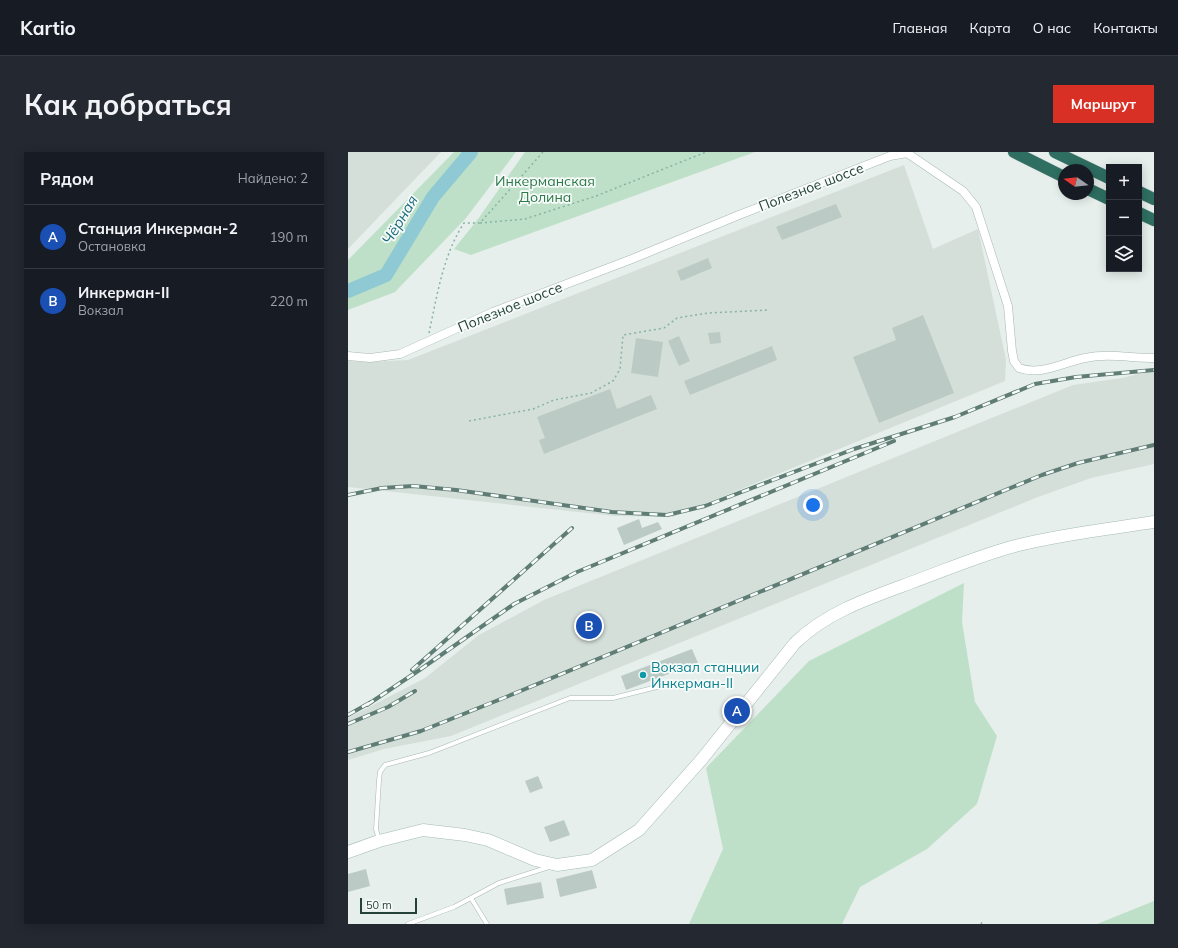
<!DOCTYPE html>
<html lang="ru">
<meta charset="utf-8">
<style>
body{margin:0;font-family:Mulish,sans-serif;background:#242831;color:#f1f3f6}
.controls{position:absolute;right:12px;top:12px;display:grid;overflow:hidden;border-radius:0px;box-shadow:0 2px 10px #0003}
.controls button{width:36px;height:36px;display:grid;place-items:center;padding:0;border:0;border-bottom:1px solid #363941;background:#171b24;color:#f1f3f6;font:20px sans-serif}
.compass{position:absolute;left:710px;top:12px;width:36px;height:36px;border-radius:50%;background:#171b24;box-shadow:0 2px 10px #0003;rotate:284deg}
.scale{position:absolute;left:12px;bottom:10px;width:57px;box-sizing:border-box;padding-left:4px;border:2px solid #24423a;border-top:0;font-size:11px;line-height:14px;white-space:nowrap;color:#24423a;-webkit-text-stroke:3px #f7fbf9;paint-order:stroke}
.you{position:absolute;left:465px;top:353px;width:14px;height:14px;margin:-10px;border:3px solid #fff;border-radius:50%;background:#1a73e8;box-shadow:0 0 0 6px #1a73e833}
.badge{display:grid;place-items:center;width:26px;height:26px;border-radius:50%;background:#d93025;color:#fff;font-size:13px;font-weight:700}
.pin{position:absolute;translate:-50% -50%;border:2px solid #fff;box-shadow:0 1px 4px #0006}
.list{margin:0;padding:0;list-style:none}
h2{display:flex;justify-content:space-between;align-items:center;height:52px;margin:0;padding:0 16px;font-size:17px}
h2 small{font-size:13px;font-weight:400;color:#9ea1a6}
.list li{display:grid;grid-template-columns:26px 1fr auto;gap:12px;align-items:center;box-sizing:border-box;height:64px;padding:0 16px;border-top:1px solid #363941}
.list b{display:block;font-size:15px;white-space:nowrap}
.list p{margin:0;font-size:13px;white-space:nowrap;color:#9ea1a6}
.list em{font-size:13px;font-style:normal;color:#9ea1a6}
.icon{flex:none;width:22px;height:22px;fill:none;stroke:currentColor;stroke-width:2;stroke-linecap:round;stroke-linejoin:round}
.map{position:relative;flex:none;width:806px;height:772px;overflow:hidden;border-radius:0px}
header{display:flex;align-items:center;gap:24px;box-sizing:border-box;height:56px;padding:0 20px;background:#171b24;border-bottom:1px solid #363941}
header strong{font-size:19px}
nav{display:flex;gap:22px;margin-inline-start:auto;font-size:14px}
.intro{display:flex;align-items:center;justify-content:space-between;box-sizing:border-box;height:96px;padding:0 24px}
h1{margin:0;font-size:28px}
.button{padding:10px 18px;border-radius:0px;background:#d93025;color:#fff;font-size:14px;font-weight:700}
main{display:flex;gap:24px;padding:0 24px}
aside{flex:1;background:#171b24;border-radius:0px;box-shadow:0 2px 10px #0003}
.map>svg:first-child{display:block}
.built{fill:#d4dfda}
.green{fill:#bfe0c8}
.lines{fill:none;stroke-linecap:round;stroke-linejoin:round}
.river{stroke:#8ec9d4;stroke-width:14}
.building{fill:#bbcac4}
.lane-casing{stroke:#a8b8b2;stroke-width:5}
.street-casing{stroke:#a8b8b2;stroke-width:9}
.secondary-casing{stroke:#a4bbb3;stroke-width:13}
.highway-casing{stroke:#c2cac8;stroke-width:13}
.path{stroke:#86b3a5;stroke-width:1.5;stroke-dasharray:2 3;stroke-linecap:butt}
.lane{stroke:#fff;stroke-width:4}
.street{stroke:#fff;stroke-width:8}
.secondary{stroke:#fff;stroke-width:12}
.highway{stroke:#2f6f62;stroke-width:12}
.rail-casing{stroke:#5f7d75;stroke-width:4}
.rail{stroke:#f7fbf9;stroke-width:2.5;stroke-dasharray:8;stroke-linecap:butt}
.culture-dot{fill:#0f9aa8;stroke:#f7fbf9;stroke-width:1.5}
.labels{text-anchor:middle;stroke-width:3.5;stroke-linejoin:round;paint-order:stroke}
.park-label{font-size:14px;fill:#2d7a4b;stroke:#f7fbf9}
.street-label{font-size:14px;fill:#24423a;stroke:#f7fbf9}
.culture-label{font-size:14px;fill:#0d838f;stroke:#f7fbf9;text-anchor:start}
.water-label{font-size:15px;font-style:italic;fill:#1c6f80;stroke:#f7fbf9}
</style>
<header>
<strong>Kartio</strong>
<nav><a>Главная</a><a>Карта</a><a>О нас</a><a>Контакты</a></nav>
</header>
<div class="intro"><h1>Как добраться</h1><a class="button">Маршрут</a></div>
<main>
<aside>
<h2>Рядом<small>Найдено: 2</small></h2>
<ul class="list">
<li><span class="badge" style="background:#1a4fb4">A</span><div><b>Станция Инкерман-2</b><p>Остановка</p></div><em>190 m</em></li>
<li><span class="badge" style="background:#1a4fb4">B</span><div><b>Инкерман-II</b><p>Вокзал</p></div><em>220 m</em></li>
</ul>
</aside>
<div class="map">
<svg width="806" height="772" viewBox="0 0 806 772">
<rect width="100%" height="100%" fill="#e6efeb"/>
<!-- built -->
<path class="built" d="M0,0H93L0,97Z
M556,13L585,97L630,77L658,208L657,229L325,365L267,364L0,335V209L20,210L60,208Z
M806,218V312L743,326L690,345L103,584L36,597L0,608V566L77,526L131,483L196,448L725,233L774,226Z"/>
<!-- green -->
<path class="green" d="M106,0H168L118,66L47,140L0,158V108Z
M177,0H407L123,103L106,97L130,67Z
M616,431L614,470L627,550L649,584L629,652L579,697L512,735L494,772H341L375,697L358,616L461,509Z
M806,749V772H749Z"/>
<g class="lines">
<!-- river -->
<path class="river" d="M0,139L38,123L85,45L123,0"/>
</g>
<!-- building -->
<path class="building" d="M488,52L494,65L434,88L428,75Z
M360,106L364,116L333,129L329,119Z
M575,163L606,241L531,271L505,205L548,188L544,176Z
M372,180L373,191L362,192L360,181Z
M331,184L342,209L331,214L320,189Z
M288,186L315,190L310,225L283,221Z
M424,194L429,208L342,243L336,229Z
M262,237L269,257L303,243L309,257L196,302L191,288L197,286L189,265Z
M291,367L294,376L310,370L314,377L276,393L269,376Z
M344,497L350,511L278,538L273,524Z
M190,624L195,636L182,641L177,629Z
M216,668L222,683L202,690L196,675Z
M18,717L22,734L0,740V722Z
M244,718L249,736L212,745L208,727Z
M193,730L196,746L159,753L156,737Z"/>
<g class="lines">
<defs>
<path id="lane" d="M31,688L28,677L31,628L32,620L37,613L81,601L222,546H265L325,531
M123,746L139,772
M60,772L106,755L151,731L201,715"/>
<path id="street" d="M0,204L22,206L52,202L145,160L284,107L391,63L542,4L559,1L615,39L628,55L660,154L664,199L666,209L671,216C693,224 716,210 737,206C760,201 783,206 806,206"/>
<path id="secondary" d="M0,700L31,689L75,678L117,683L140,688L187,708L209,713L244,708L291,678L354,607L447,491C479,460 521,446 562,431C598,418 634,402 671,393C715,382 761,377 806,370"/>
<path id="highway" d="M666,0L716,25
M707,0L761,26
M740,37L761,47
M791,40L806,47
M791,61L806,68"/>
</defs>
<!-- lane casing -->
<use href="#lane" class="lane-casing"/>
<!-- street casing -->
<use href="#street" class="street-casing"/>
<!-- secondary casing -->
<use href="#secondary" class="secondary-casing"/>
<!-- highway casing -->
<use href="#highway" class="highway-casing"/>
<!-- path -->
<path class="path" d="M132,71L177,67L248,44L358,0
M81,181C89,144 95,103 116,71H132L195,0
M121,269L185,257L206,248L243,241L265,229L272,217L275,183L316,176L329,166L360,161L420,158
M633,772L634,770"/>
<!-- lane -->
<use href="#lane" class="lane"/>
<!-- street -->
<use href="#street" class="street"/>
<!-- secondary -->
<use href="#secondary" class="secondary"/>
<!-- highway -->
<use href="#highway" class="highway"/>
<defs>
<path id="rail" d="M0,343L34,336L65,334L108,338L264,360L319,363L357,354L506,297L607,265L687,232L728,225L806,218
M64,518L224,376
M19,553L73,517L166,452L229,420L546,289
M0,563L23,550
M0,572L40,555L67,539
M0,600L73,579L158,545L694,323L730,311L806,293"/>
</defs>
<!-- rail casing -->
<use href="#rail" class="rail-casing"/>
<!-- rail -->
<use href="#rail" class="rail"/>
</g>
<!-- markers -->
<circle class="culture-dot" cx="295" cy="523" r="4"/>
<g class="labels">
<!-- park labels -->
<g class="park-label">
<text x="197" y="34">Инкерманская<tspan x="197" dy="16">Долина</tspan></text>
</g>
<!-- street labels -->
<g class="street-label">
<text transform="translate(463 35) rotate(-21)" y="5">Полезное шоссе</text>
<text transform="translate(162 155) rotate(-22)" y="5">Полезное шоссе</text>
</g>
<!-- culture labels -->
<g class="culture-label">
<text x="303" y="520">Вокзал станции<tspan x="303" dy="16">Инкерман-II</tspan></text>
</g>
<!-- water labels -->
<g class="water-label">
<text transform="translate(52 68) rotate(-59)" y="5">Чёрная</text>
</g>
</g>
</svg>
<div class="controls">
<button>+</button>
<button>−</button>
<button><svg class="icon" aria-label="layers" viewBox="0 0 24 24"><path d="M12 4l9 5-9 5-9-5zM3 14l9 5 9-5"/></svg></button>
</div>
<svg class="compass" viewBox="-18 -18 36 36"><path d="M0-13l5 13h-10z" fill="#e53935"/><path d="M0 13l5-13h-10z" fill="#9ea1a6"/></svg>
<div class="scale">50 m</div>
<div class="you"></div>
<div class="pin badge" style="left:389px;top:559px;background:#1a4fb4">A</div>
<div class="pin badge" style="left:241px;top:474px;background:#1a4fb4">B</div>
</div>
</main>
